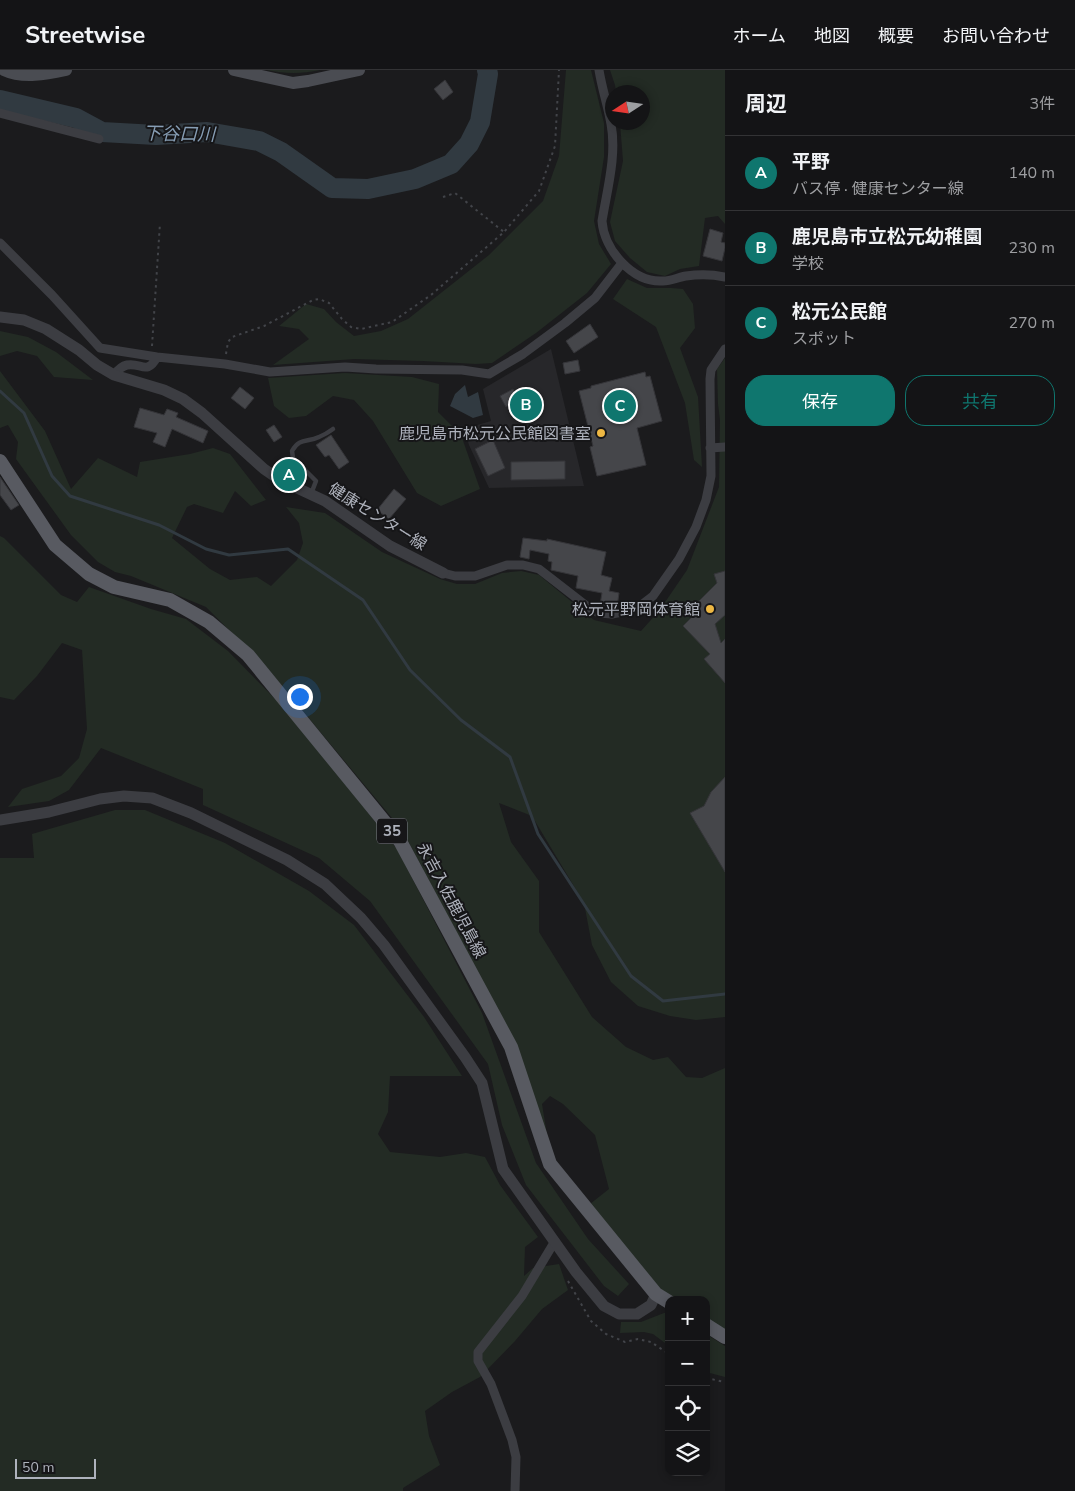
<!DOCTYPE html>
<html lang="ja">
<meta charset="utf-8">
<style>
body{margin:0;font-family:"Nunito Sans","Noto Sans JP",sans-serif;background:#1d1d1f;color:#f1f3f6}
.controls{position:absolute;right:15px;bottom:15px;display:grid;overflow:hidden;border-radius:10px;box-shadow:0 2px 8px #0003}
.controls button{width:45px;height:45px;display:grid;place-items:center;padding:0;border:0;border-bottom:1px solid #333335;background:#141416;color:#f1f3f6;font:25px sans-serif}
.compass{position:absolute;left:605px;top:15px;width:45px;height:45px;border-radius:50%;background:#141416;box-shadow:0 2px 8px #0003;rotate:258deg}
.scale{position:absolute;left:15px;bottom:12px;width:81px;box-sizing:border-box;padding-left:5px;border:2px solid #aeb2bc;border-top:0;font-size:14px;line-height:18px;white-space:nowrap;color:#aeb2bc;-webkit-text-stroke:4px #161618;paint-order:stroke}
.you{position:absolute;left:299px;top:626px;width:18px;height:18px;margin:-12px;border:4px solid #fff;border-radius:50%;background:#1a73e8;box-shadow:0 0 0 8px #1a73e833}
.badge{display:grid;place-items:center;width:32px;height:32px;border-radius:50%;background:#0f766e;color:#fff;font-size:16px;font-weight:700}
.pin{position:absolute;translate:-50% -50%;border:2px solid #fff;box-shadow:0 1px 5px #0006}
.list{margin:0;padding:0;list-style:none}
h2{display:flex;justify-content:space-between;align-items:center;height:65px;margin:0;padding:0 20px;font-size:21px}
h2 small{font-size:16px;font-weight:400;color:#9d9ea1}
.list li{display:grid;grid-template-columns:32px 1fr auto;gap:15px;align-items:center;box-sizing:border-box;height:75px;padding:0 20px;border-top:1px solid #333335}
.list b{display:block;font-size:19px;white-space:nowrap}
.list p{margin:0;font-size:16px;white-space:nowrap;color:#9d9ea1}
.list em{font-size:16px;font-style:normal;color:#9d9ea1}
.actions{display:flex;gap:10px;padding:15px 20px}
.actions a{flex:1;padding:11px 0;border:1px solid #0f766e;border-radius:20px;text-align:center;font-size:18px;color:#0f766e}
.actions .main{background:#0f766e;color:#fff}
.icon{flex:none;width:28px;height:28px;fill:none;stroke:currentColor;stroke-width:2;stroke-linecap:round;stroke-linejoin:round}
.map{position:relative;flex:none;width:725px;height:1421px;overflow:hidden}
header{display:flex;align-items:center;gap:30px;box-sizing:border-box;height:70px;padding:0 25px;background:#141416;border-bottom:1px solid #333335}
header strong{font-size:24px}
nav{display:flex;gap:28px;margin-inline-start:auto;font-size:18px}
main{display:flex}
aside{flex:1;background:#141416}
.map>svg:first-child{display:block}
.built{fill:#27272a}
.green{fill:#232b24}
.water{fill:#313a41}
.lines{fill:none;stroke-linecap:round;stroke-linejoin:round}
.stream{stroke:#313a41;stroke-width:3}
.river{stroke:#313a41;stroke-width:20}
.building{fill:#45464a;stroke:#353539}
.path{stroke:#424449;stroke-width:2;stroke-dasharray:2.5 4;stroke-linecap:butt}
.service{stroke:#3c3d42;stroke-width:4.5}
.minor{stroke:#3c3d42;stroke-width:9}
.tertiary{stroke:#3c3d42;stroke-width:11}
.secondary{stroke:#4a4c52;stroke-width:12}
.primary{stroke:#585a61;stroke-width:14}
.poi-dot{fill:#edb743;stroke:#161618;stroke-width:2}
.labels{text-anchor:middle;stroke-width:4;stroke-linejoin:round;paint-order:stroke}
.shield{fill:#161618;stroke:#80838b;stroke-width:1}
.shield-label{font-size:15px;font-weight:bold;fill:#aeb2bc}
.poi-label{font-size:16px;fill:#aeb2bc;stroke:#161618;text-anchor:end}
.street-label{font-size:16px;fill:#aeb2bc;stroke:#161618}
.water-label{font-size:18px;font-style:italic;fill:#879eb5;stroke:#161618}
</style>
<header>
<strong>Streetwise</strong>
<nav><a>ホーム</a><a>地図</a><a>概要</a><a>お問い合わせ</a></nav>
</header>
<main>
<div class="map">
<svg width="725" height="1421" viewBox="0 0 725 1421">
<rect width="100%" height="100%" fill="#1b1b1d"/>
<!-- built -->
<path class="built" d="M551,279L584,416L489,418L469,375L464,359L491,351L483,319Z"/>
<!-- green -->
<path class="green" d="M267,0H320C302,4 285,4 267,0Z
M566,0H591L604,53V87L594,151L599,174L611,194L587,223L536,263L492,293L476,294L423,291L354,289L273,295L309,269L299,259L279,256L306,234L324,239L336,252L354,266L381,261L408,249L489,185L543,131L559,86Z
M610,0H725V154L718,146L705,148L699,196L680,199L665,206L647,202L630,188L615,171L610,152L623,91L620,53L642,52V22H616L615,15Z
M627,209L647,218H671L683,219L693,234L695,258L680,278L698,327L702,397L694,390L685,333L656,257L613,229Z
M0,261L28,267L56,282L93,310L54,307L37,286L17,281L0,286Z
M725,288V947L696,950L670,946L638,936L611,912L592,875L584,833L532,746L499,733L511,772L539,811V862L592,947L626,977L653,990L668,987L686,1007L702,1008L725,998V1262L706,1249V1230H676L662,1221L590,1134L609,1119L595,1065L563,1034L550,1026L542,1034L550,1083L474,895L402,760L267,598L206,537L131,506L115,502L98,492L71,465L16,389L18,372L8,355L0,358V301L45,361L71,419L98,388L137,407L140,392L190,384L213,378L230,384L266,430L251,436L235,421L223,443L194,434L187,437L172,468L210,499L230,510L257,507L271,516L297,490L303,473L299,453L286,437L325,443L382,482L440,509L457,514H475L502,503L521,501L539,505L594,550L641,561L659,541L687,500L719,417L720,350L718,334L717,299Z
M345,303L412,307L439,314L438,342L461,365L480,419L441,436L417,423L373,351L354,330L333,326L306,346L289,348L274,336L268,308Z
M0,466L4,468L61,525L77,532L89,517L151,539L186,549L228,581L288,642L397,779L482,943L536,1093L588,1169L629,1214L618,1226L604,1216L526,1115L502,1055L488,994L370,831L319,788L203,735V719L101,678L69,720L49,731L8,737L22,719L61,706L79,688L87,659L82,580L62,573L37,606L14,630L0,627Z
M115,740H145L225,773L309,821L354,855L424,947L462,1006H390L388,1042L378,1064L390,1082L440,1087L466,1083L485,1087L500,1115L538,1167L525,1177L524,1206L533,1198L559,1194L568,1220L542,1239L515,1271L480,1307L452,1322L425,1341L429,1366L440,1395L403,1418V1421H0V788H34L32,764Z
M664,1243H669V1276L653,1264L644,1262L620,1263L621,1252H641Z
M706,1264L725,1276V1307L706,1302Z"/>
<!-- water -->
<path class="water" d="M465,315L468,327L478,322L483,345L473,348L450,336L455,324Z"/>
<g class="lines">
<!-- stream -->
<path class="stream" d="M0,321L24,343L52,406L70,426L159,455L206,479L229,485L288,479L363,530L410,600L461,650L510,687L538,764L631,906L663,931L725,924"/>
<!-- river -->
<path class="river" d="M0,30L76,48L102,62L156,65L207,62L259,71L281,82L332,118L368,119L415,109L451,94L469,74L480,52L488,4L487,0"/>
</g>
<!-- building -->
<path class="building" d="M445,10L453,22L443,30L434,19Z
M710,159L723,163L721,172L725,173V178L722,191L703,186Z
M590,254L598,267L574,283L566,271Z
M578,290L580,301L565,304L563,293Z
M645,302L646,307L650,306L662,351L637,358L646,395L597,406L590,377L593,376L579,321L591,318V316Z
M240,317L254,328L245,339L231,328Z
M513,319L519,329L506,337L500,326Z
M140,338L164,345L167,339L178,343L176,347L208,361L203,373L172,359L165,377L153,372L157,363L134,357Z
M274,355L282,367L274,372L266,360Z
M331,365L349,392L339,399L329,385L325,387L316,375Z
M493,370L505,398L488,406L475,379Z
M565,391V409L511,410V392Z
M0,407L19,435L11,440L0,425Z
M394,419L406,429L389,449L377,440Z
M523,468L547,471V469L606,482L601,505L612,508L609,521L619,523L617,537L612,538L600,535L602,523L576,518L578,506L551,500L552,492L548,491L549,484L530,480L529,489L520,487Z
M725,501V545L715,554L721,573L725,569V613L704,589L710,584L683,556L698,541L693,537L717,513L714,504Z
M725,707V802L690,743L704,736L711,722Z"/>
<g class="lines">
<!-- path -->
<path class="path" d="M443,127L455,123L504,162
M152,276L160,153
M226,284L228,272L232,267L264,256L313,230L319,229L329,233L342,249L351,257L361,259L392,252L431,225L504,162L539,121L555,76L559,0
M568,1211L591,1251L606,1264L625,1272L638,1269L651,1272L669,1284
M706,1308L725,1312"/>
<!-- service -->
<path class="service" d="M311,424L316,411L293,388L292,381C300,367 307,373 319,367C324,365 329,362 333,359"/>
<!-- minor -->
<path class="minor" d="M599,0C602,19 608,36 611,54C617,85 607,120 602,151C604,180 633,213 663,211C671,211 679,207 686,206C700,204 711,204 725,207
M0,43L99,69
M0,173L52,225L100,278L157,287L225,294L270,302L345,297L376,299L462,300L489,304L523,284L565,253L595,228L622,193
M114,305C117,301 122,296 127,295C141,292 147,306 157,287
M710,378L725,377
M443,503L455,506H475L507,495H523L539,499L588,537L599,543L612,544L627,541L640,536L653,526L679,489L696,457L706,430L711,406L710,309L711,300L725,279
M515,1421L516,1387L512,1370L491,1314L478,1291V1282L522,1226L555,1171"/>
<!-- tertiary -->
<path class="tertiary" d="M0,247L24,250L46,259L79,280L97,295L114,305L164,320L183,329L202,343L264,399L280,410L325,431L390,476L443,503
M0,750L49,742L100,729L124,726L152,728L191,743L287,790L325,814L361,848L384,875L465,987L482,1013L503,1099L576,1202L604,1236L619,1244H637L651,1235L656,1224"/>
<!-- secondary -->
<path class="secondary" d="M4,0C23,9 47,4 66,0
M234,0L293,13L308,11L359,0"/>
<!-- primary -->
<path class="primary" d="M0,391L55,475L89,504L114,517L170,530L209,552L248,585L400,771L511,977L550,1094L656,1224L669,1232
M706,1255L725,1267"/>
</g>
<!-- markers -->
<g class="poi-dot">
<circle cx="601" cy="363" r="5"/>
<circle cx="710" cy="539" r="5"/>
</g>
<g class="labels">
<!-- shield labels -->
<rect class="shield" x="377" y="748.5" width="30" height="25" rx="4"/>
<g class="shield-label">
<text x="392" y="766">35</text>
</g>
<!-- poi labels -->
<g class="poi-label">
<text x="591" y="369">鹿児島市松元公民館図書室</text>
<text x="700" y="545">松元平野岡体育館</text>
</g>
<!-- street labels -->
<g class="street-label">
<text transform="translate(378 446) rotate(32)" y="6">健康センター線</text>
<text transform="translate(452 830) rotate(62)" y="6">永吉入佐鹿児島線</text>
</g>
<!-- water labels -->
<g class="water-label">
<text transform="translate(179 64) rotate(1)" y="6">下谷口川</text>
</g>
</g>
</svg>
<div class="controls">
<button>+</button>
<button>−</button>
<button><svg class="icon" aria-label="locate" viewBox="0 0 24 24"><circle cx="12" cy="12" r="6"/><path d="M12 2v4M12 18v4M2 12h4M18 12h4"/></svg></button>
<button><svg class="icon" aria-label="layers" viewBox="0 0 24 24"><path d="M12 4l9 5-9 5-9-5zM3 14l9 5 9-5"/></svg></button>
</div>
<svg class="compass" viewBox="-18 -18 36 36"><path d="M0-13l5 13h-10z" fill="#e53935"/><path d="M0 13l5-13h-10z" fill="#9d9ea1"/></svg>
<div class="scale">50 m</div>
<div class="you"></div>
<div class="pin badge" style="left:289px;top:405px">A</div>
<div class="pin badge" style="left:526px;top:335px">B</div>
<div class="pin badge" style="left:620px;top:336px">C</div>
</div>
<aside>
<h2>周辺<small>3件</small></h2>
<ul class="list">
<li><span class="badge">A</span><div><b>平野</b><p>バス停 · 健康センター線</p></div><em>140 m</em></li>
<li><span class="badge">B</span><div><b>鹿児島市立松元幼稚園</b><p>学校</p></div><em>230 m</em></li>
<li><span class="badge">C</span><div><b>松元公民館</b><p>スポット</p></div><em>270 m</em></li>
</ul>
<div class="actions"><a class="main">保存</a><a>共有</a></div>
</aside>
</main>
